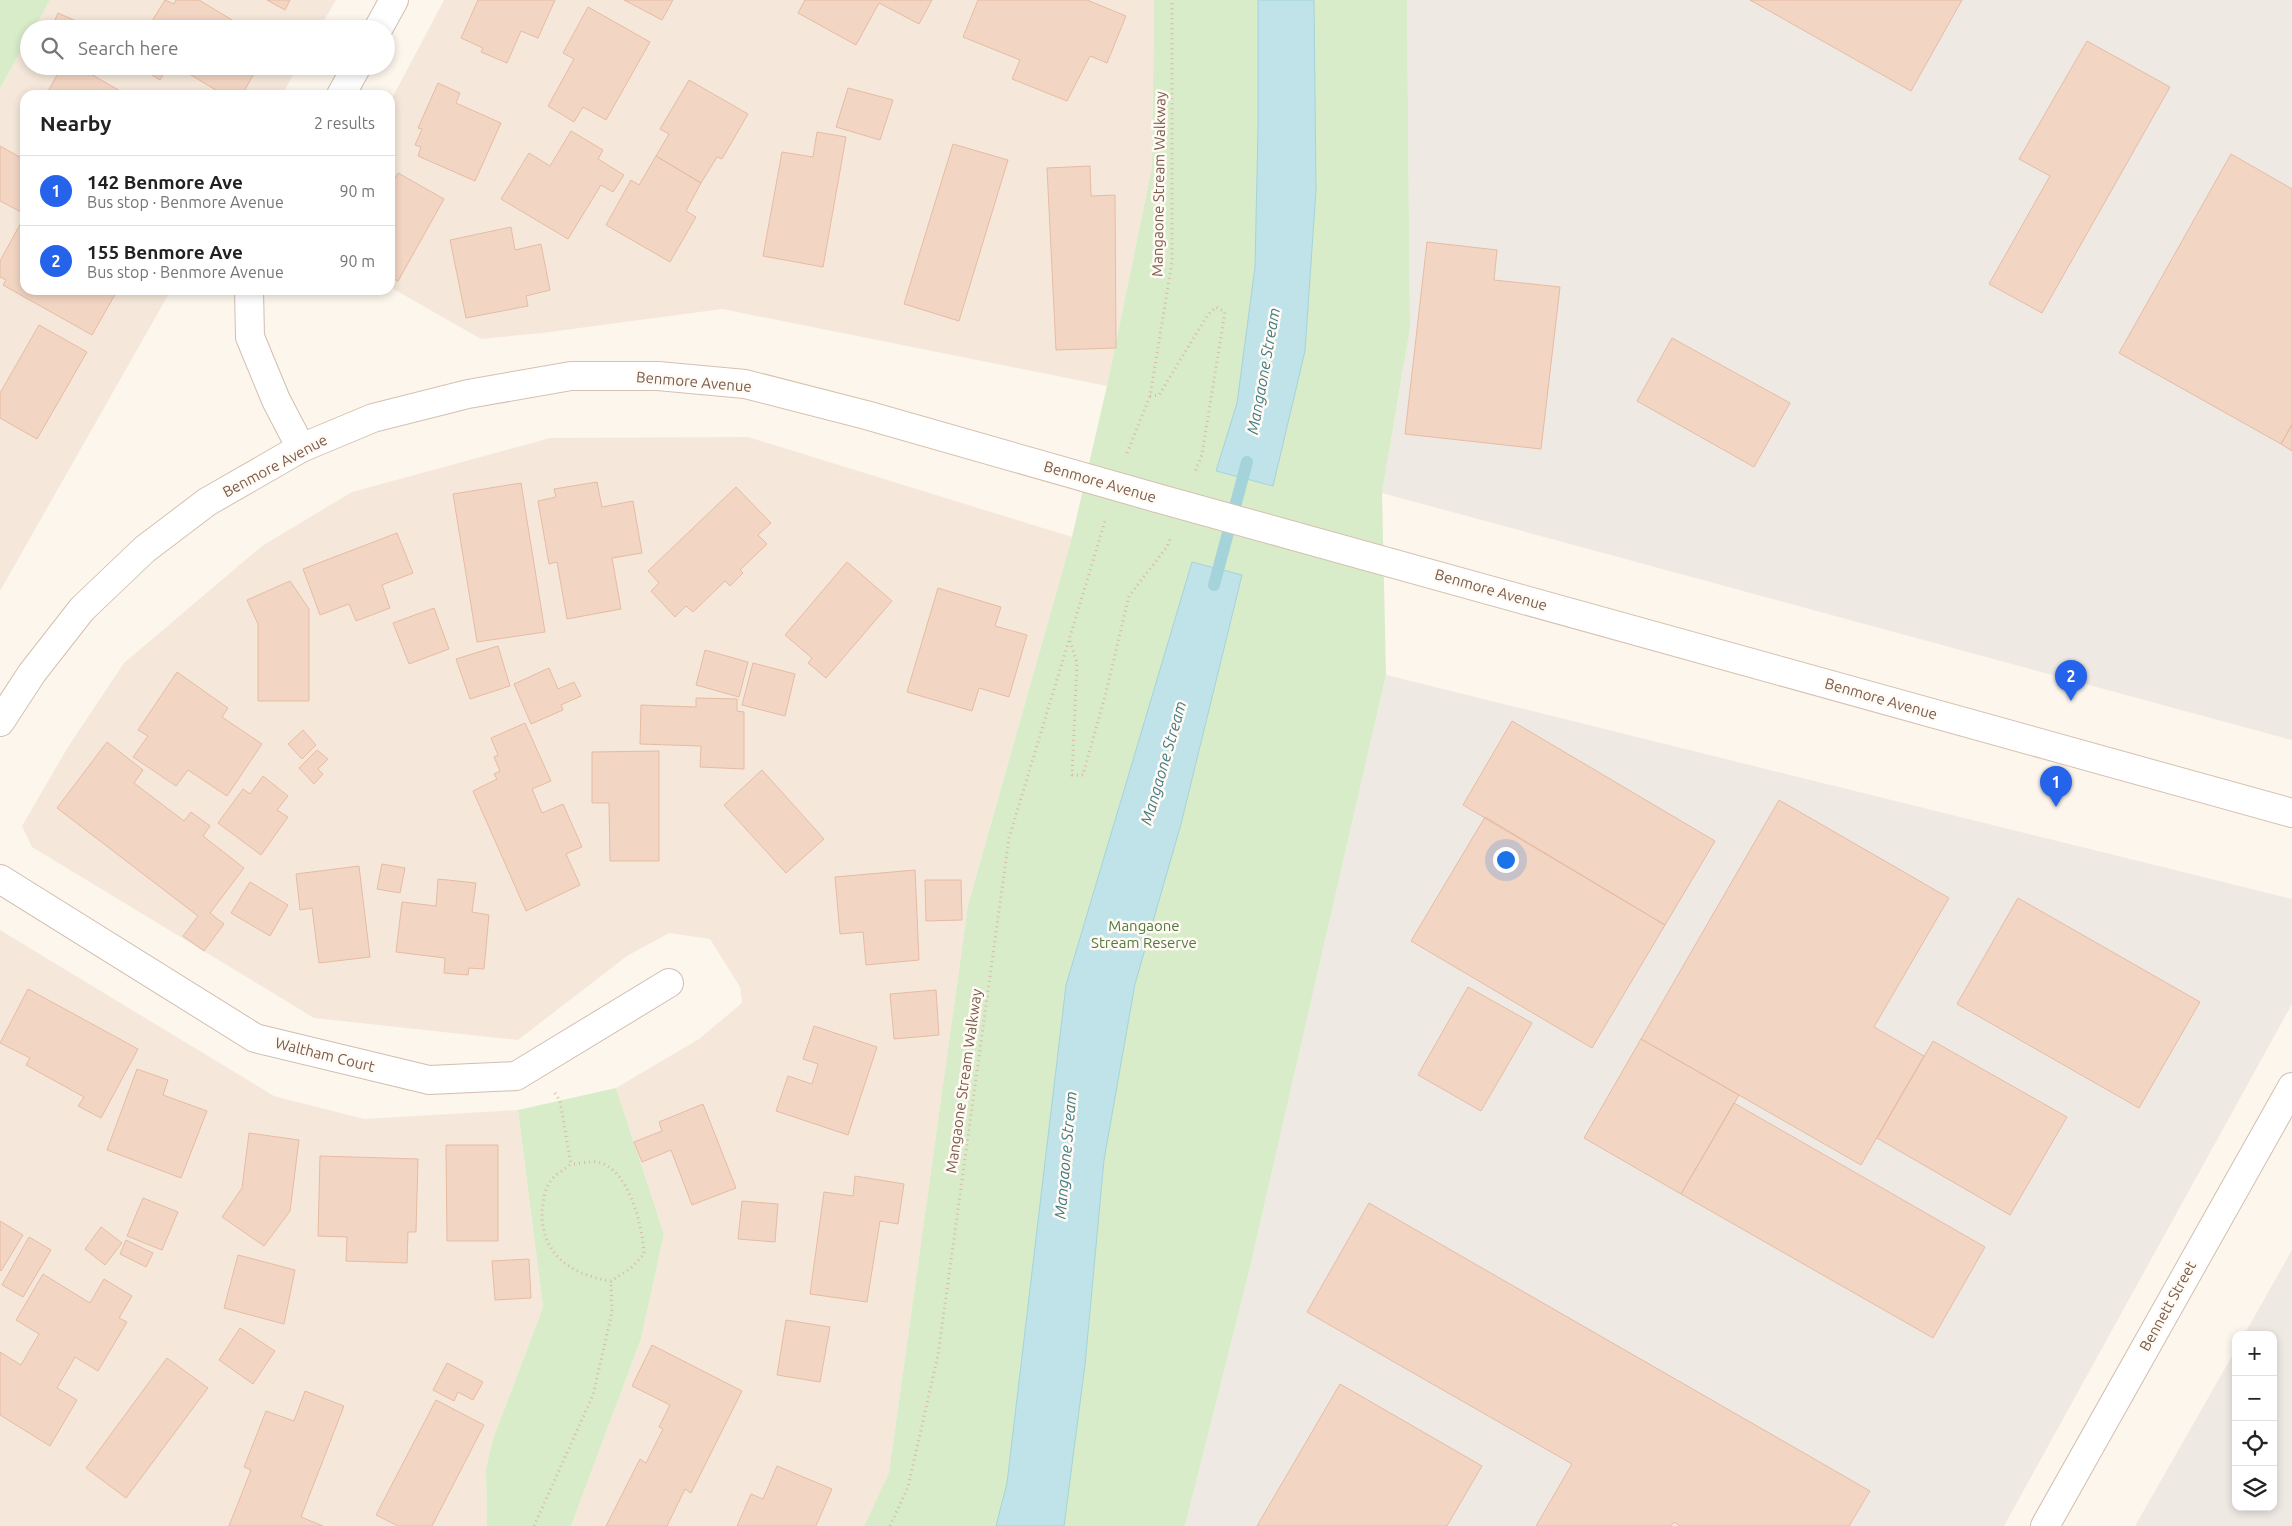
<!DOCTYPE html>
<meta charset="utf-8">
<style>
body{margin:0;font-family:Ubuntu,sans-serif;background:#f2f2f2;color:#222}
.controls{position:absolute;right:15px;bottom:15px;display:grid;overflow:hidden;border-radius:10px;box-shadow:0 2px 8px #0003}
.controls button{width:45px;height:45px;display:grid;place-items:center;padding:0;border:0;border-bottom:1px solid #e0e0e0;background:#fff;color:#222;font:25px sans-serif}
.you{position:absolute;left:1505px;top:859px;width:18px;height:18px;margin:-12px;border:4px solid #fff;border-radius:50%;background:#1a73e8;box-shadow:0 0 0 8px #1a73e833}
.badge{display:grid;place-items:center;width:32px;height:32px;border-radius:50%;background:#2563eb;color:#fff;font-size:16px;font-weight:700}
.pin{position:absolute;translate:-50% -41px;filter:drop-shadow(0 1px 2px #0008)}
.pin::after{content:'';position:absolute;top:26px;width:18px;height:15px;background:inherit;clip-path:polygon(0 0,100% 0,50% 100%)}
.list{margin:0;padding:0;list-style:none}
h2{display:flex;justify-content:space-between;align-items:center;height:65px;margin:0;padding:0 20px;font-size:21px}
h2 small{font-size:16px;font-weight:400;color:#767676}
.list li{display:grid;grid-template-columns:32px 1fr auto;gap:15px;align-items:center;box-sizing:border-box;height:70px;padding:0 20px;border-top:1px solid #e0e0e0}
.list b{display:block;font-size:19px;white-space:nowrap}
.list p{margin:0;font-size:16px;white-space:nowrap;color:#767676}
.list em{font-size:16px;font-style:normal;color:#767676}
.icon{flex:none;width:28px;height:28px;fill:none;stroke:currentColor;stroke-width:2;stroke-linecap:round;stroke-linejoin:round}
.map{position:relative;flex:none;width:2292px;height:1526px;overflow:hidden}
.search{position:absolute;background:#fff;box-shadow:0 2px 8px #0003;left:20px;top:20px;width:375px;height:55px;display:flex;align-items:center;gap:12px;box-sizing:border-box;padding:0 18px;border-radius:28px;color:#767676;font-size:19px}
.panel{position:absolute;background:#fff;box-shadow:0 2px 8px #0003;left:20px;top:90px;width:375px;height:205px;border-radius:15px}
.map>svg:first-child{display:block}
.residential{fill:#f5e8da}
.industrial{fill:#efe9e4}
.green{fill:#d8ecc9}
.water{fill:#bfe3e8;stroke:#a5d3da}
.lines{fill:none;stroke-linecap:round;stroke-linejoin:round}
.stream{stroke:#a5d3da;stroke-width:12}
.building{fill:#f3d5c3;stroke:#e6bba3}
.street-casing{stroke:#d1beb0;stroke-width:30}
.secondary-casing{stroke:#d6c0b0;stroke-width:30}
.path{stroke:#d9b8a5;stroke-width:3;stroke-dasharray:1 4;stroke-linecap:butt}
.street{stroke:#fff;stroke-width:28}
.secondary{stroke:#fff;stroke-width:28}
.secondary-bridge-casing{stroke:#d6c0b0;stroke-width:30;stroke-linecap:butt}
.secondary-bridge{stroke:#fff;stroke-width:28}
.labels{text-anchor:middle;stroke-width:5;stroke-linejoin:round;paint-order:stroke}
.street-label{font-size:15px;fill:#7a5c4d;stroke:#fffaf3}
.park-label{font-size:15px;fill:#537a41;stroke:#fffaf3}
.water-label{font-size:16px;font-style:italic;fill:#437c86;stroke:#fffaf3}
</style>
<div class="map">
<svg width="2292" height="1526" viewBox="0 0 2292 1526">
<rect width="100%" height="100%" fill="#fdf6ec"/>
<!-- residential -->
<path class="residential" d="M50,0H336L319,29H34Z
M444,0H1154L1152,167L1107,386L722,309L542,333L481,339L390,287V102Z
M29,37V66H298L282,95H25V290H171L0,591V88Z
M748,437L1072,537L968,905L889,1474L864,1526H571L641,1339L664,1234L616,1088L699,1039L742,1003L740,987L710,939L669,933L627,956L518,1040L314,1018L32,847L22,826L68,747L124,663L262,546L352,492L550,438Z
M0,930L274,1096L364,1119L518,1110L543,1307L493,1439L486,1468L487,1526H0Z"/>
<!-- industrial -->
<path class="industrial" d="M1407,0H2292V740L1382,493L1410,328Z
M1386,675L2292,899V1004L2004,1526H1185L1248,1276Z
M2292,1250V1526H2135L2236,1349V1507H2273V1335H2244Z"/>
<!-- green -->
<path class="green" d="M0,0H50L34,29H29V37L0,88Z
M1154,0H1407L1410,328L1382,493L1386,675L1248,1276L1185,1526H864L889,1473L968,905L1072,537L1107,386L1152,167Z
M616,1088L664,1234L641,1339L571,1526H487L486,1468L493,1439L543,1307L518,1110Z"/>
<!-- water -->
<path class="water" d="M1258,0H1314L1316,190L1305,351L1273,486L1216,471L1237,403L1255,267L1258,127Z
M1192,562L1242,575L1181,824L1135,984L1104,1160L1085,1365L1064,1526H996L1007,1483L1066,985Z"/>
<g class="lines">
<!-- stream -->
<path class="stream" d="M1214,585L1247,462"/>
</g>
<!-- building -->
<path class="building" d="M165,0L174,4L176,0H199L247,29H147Z
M267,0H290L285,10Z
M478,0H555L538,38L521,31L507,63L481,52L483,48L461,38Z
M624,0H673L662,20Z
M805,0H932L919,24L879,3L856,45L798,13Z
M978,0H1087L1126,16L1107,63L1090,56L1067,101L1012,79L1020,60L963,37Z
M1750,0H1962L1911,91Z
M588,7L650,42L606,120L583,107L574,122L548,106L574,59L563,53Z
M58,13L94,29H51Z
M2087,41L2170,87L2042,313L1989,284L2050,176L2019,159Z
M62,66H77L127,95H46Z
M137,66H168L160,80Z
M176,66H258L242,95H224Z
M689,80L748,114L722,159L717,157L701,183L656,156L669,134L660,129Z
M438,83L460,93L456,103L501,123L475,181L418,156L421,147L415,145L422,129L418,128Z
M848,88L893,100L880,140L836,127Z
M571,131L603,150L598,159L624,175L613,192L601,185L568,239L501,199L529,153L550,166Z
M817,132L846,137L823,267L763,256L782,152L813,157Z
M953,144L1008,160L959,321L904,304Z
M0,146L25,160V214L0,201Z
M2231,154L2292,189V424L2281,444L2119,353Z
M656,156L701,183L686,211L696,217L670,262L606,225L631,180L639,185Z
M1090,166L1091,196L1115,195L1116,348L1056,350L1047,168Z
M398,173L444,199L398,281L390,277V187Z
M23,219L25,220V290L117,291L92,335L3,285L6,280L0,277V261Z
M511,227L515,250L541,244L550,290L526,296L528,306L466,318L450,240Z
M1427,242L1497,250L1494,280L1560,287L1541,449L1405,434Z
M39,325L87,352L37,439L0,418V393Z
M1672,338L1790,403L1754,467L1637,401Z
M2292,425V451L2281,444Z
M597,482L602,507L633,501L642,553L612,558L621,609L567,619L557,562L549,564L538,501L556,497L554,489Z
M521,483L545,632L477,642L453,494Z
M736,487L771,523L758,535L767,544L740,570L743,573L730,586L725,581L693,612L686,606L675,617L651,591L659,583L648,571Z
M397,533L413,573L382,585L390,608L356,621L349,604L320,615L303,569Z
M847,562L892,601L826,678L808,663L812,658L785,635Z
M290,581L309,609V701H258V624L247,600Z
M938,588L1001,607L995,626L1027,635L1009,697L979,688L972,711L907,692Z
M434,608L449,649L409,664L393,623Z
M498,646L510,686L470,699L456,659Z
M705,650L748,662L739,697L696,685Z
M753,663L795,674L785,716L742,705Z
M549,668L558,689L574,682L581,696L561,705L563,710L531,724L514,684Z
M177,672L228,708L222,717L262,744L227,796L188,770L176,786L133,757L148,736L138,730Z
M696,698L737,699V711L744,712V769L700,767L701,746L640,744L641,705L696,707Z
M1512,721L1715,841L1665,925L1463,805Z
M525,723L551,781L532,789L542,813L563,804L582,847L566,854L580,885L526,911L473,791L497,779L494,774L500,771L494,757L498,755L491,738Z
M303,730L316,745L302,759L288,744Z
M107,742L143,770L134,783L184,821L191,812L210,826L203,836L244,868L210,913L224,924L204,951L183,936L198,916L57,808Z
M317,750L328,759L318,769L323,774L314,784L299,768Z
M659,751V861H610L609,803H592V752Z
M762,770L824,839L786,873L724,805Z
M263,776L288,796L277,810L288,817L261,855L218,823L243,789L250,794Z
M1779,800L1949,898L1874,1027L1924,1056L1861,1165L1641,1039Z
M1485,817L1665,925L1592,1048L1411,941Z
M382,864L405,868L400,893L377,889Z
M359,866L370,957L319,963L312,908L300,910L296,874Z
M915,870L919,960L866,965L863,932L840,934L835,877Z
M438,879L476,883L472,912L489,915L484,969L469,968L468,975L444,973L445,958L396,952L402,902L436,906Z
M925,880H961L962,920L926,921Z
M250,882L288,905L270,936L231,913Z
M2018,898L2200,1002L2139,1108L1957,1004Z
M1468,987L1532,1023L1481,1111L1418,1075Z
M28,989L138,1049L101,1118L78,1106L84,1097L26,1065L30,1058L0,1043Z
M936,990L939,1035L894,1039L890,994Z
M814,1026L877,1047L848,1135L776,1111L788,1076L812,1084L818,1064L803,1059Z
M1641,1039L1739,1095L1681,1194L1584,1138Z
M1933,1041L2067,1117L2010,1215L1877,1138Z
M137,1069L168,1080L163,1095L207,1111L181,1178L107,1150Z
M1734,1103L1985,1247L1933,1338L1681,1194Z
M703,1104L736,1188L692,1205L671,1150L642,1162L634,1142L662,1131L659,1122Z
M249,1133L299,1140L290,1211L264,1246L222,1217L242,1188Z
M446,1145H498V1241H447Z
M320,1156L418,1159L416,1232H408L407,1263L346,1261L347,1237L318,1236Z
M855,1176L904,1184L898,1224L880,1221L867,1302L810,1294L824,1192L853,1196Z
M143,1198L178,1212L162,1250L127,1236Z
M742,1201L778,1204L775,1242L738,1239Z
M1369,1203L1870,1491L1849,1526H1680L1674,1522L1671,1526H1536L1572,1464L1307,1312Z
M0,1221L23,1235L1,1271L0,1270Z
M101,1227L122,1243L105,1265L85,1249Z
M29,1237L51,1250L23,1297L2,1285Z
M126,1240L153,1253L146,1267L120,1254Z
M238,1255L295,1270L284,1324L224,1308Z
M529,1259L531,1298L495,1300L492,1261Z
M43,1274L90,1303L104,1279L132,1296L119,1318L127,1322L98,1371L75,1357L57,1388L77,1400L50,1446L0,1415V1352L21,1365L39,1334L16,1320Z
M786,1320L830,1327L820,1382L777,1375Z
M240,1328L275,1351L253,1384L219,1360Z
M652,1345L742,1391L691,1493L685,1489L667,1526H606L640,1459L646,1463L663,1429L659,1427L670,1405L632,1386Z
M167,1358L208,1388L126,1498L86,1468Z
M447,1363L483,1382L473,1400L458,1392L454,1401L433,1390Z
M1340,1384L1482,1466L1447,1526H1257Z
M305,1391L344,1406L301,1517L323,1526H229L251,1470L244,1467L266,1411L294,1421Z
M436,1400L484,1425L432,1526H398L376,1515Z
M777,1466L832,1489L816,1526H737L751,1494L763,1499Z"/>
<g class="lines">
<defs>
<path id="street" d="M378,29L394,0
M341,95L357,66
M249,290L250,337L276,400L301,448
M0,879L255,1038L429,1080L516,1076L669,983
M2045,1526L2292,1087"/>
<path id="secondary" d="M1294,536L2292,813
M0,722L32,673L82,609L145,549L207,502L301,448L373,418L468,394L571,376H658L745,384L866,415L1157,498"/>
</defs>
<!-- street casing -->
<use href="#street" class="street-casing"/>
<!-- secondary casing -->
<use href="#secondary" class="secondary-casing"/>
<!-- path -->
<path class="path" d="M1150,396L1159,395L1207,316L1216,307L1225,312L1202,454L1195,472
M1127,453L1150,396L1172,262V0
M1070,641L1077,663L1072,775H1083L1105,696L1129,596L1167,547L1170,539
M555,1093L560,1101L571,1164C565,1169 554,1175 550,1182C544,1190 543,1202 542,1212C541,1255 572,1275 611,1281L631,1268L644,1254C643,1227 629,1169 598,1162C590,1161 579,1164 571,1164
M534,1526L593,1395L612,1312L611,1281
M890,1526L908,1487L938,1355L1009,838L1105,521"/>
<!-- street -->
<use href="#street" class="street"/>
<!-- secondary -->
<use href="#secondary" class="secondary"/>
<defs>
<path id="secondary-bridge" d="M1157,498L1294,536"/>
</defs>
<!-- secondary-bridge casing -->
<use href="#secondary-bridge" class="secondary-bridge-casing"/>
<!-- secondary-bridge -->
<use href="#secondary-bridge" class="secondary-bridge"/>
</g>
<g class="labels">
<!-- street labels -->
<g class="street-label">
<text transform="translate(1159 184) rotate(-89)" y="5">Mangaone Stream Walkway</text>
<text transform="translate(694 382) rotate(5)" y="5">Benmore Avenue</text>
<text transform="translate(275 466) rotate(-28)" y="5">Benmore Avenue</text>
<text transform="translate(1100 482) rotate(16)" y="5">Benmore Avenue</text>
<text transform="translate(1491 590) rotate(16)" y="5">Benmore Avenue</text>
<text transform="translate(1881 699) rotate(16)" y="5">Benmore Avenue</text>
<text transform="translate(325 1055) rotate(14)" y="5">Waltham Court</text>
<text transform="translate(964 1081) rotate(-82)" y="5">Mangaone Stream Walkway</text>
<text transform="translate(2168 1306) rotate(-61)" y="5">Bennett Street</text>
</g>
<!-- park labels -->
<g class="park-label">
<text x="1144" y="931">Mangaone<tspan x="1144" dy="17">Stream Reserve</tspan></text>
</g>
<!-- water labels -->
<g class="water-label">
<text transform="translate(1263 371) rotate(-80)" y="6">Mangaone Stream</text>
<text transform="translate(1163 763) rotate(-74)" y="6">Mangaone Stream</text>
<text transform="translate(1065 1155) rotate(-85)" y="6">Mangaone Stream</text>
</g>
</g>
</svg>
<div class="controls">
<button>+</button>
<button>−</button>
<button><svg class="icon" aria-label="locate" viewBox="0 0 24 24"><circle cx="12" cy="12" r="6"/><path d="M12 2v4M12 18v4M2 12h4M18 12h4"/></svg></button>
<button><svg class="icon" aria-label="layers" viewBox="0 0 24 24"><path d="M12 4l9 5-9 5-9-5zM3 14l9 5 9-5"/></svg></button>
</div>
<div class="you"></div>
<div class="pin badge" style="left:2056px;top:807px">1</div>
<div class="pin badge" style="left:2071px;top:701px">2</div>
<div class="search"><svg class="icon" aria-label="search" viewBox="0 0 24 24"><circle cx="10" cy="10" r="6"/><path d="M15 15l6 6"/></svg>Search here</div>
<section class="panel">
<h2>Nearby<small>2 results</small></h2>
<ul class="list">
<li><span class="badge">1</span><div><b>142 Benmore Ave</b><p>Bus stop · Benmore Avenue</p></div><em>90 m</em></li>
<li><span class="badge">2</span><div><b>155 Benmore Ave</b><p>Bus stop · Benmore Avenue</p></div><em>90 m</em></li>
</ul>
</section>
</div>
